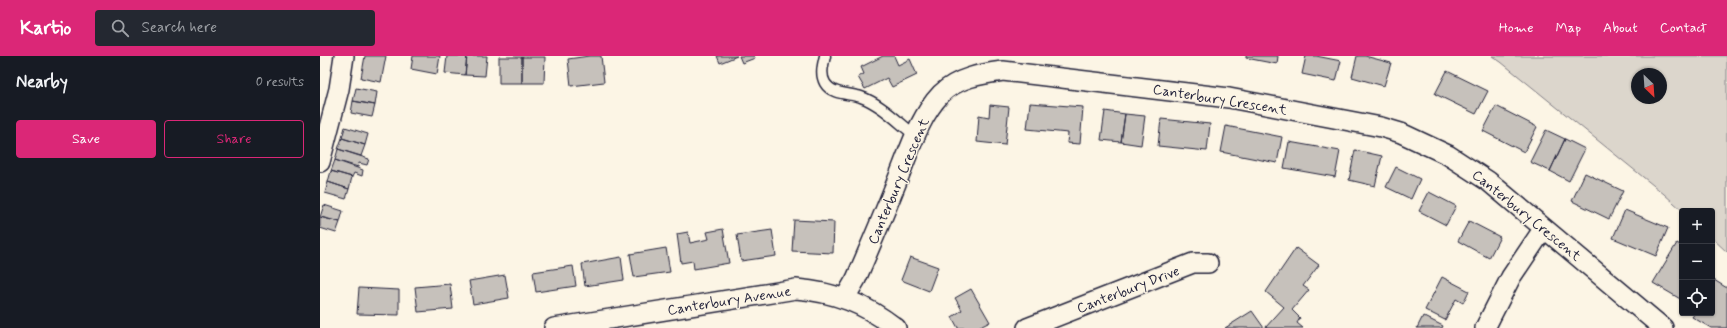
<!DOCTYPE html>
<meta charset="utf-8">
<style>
body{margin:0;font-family:Mynerve,sans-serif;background:#242831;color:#f1f3f6}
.controls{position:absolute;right:12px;bottom:12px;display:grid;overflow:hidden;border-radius:4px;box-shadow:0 1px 3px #0004}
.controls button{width:36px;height:36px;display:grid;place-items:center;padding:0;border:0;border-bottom:1px solid #363941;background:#171b24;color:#f1f3f6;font:20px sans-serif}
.compass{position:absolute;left:1311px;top:12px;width:36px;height:36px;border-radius:50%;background:#171b24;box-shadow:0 1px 3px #0004;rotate:155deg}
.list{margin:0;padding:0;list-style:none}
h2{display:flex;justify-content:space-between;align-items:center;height:52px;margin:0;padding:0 16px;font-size:17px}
h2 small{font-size:13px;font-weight:400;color:#9ea1a6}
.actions{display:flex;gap:8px;padding:12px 16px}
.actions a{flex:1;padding:9px 0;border:1px solid #db2777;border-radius:4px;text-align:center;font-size:14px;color:#db2777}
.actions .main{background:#db2777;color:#fff}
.icon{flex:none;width:22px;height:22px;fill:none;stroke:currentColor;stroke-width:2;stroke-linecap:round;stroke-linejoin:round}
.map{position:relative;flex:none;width:1407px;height:272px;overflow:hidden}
header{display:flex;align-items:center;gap:24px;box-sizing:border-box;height:56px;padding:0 20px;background:#db2777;color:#fff}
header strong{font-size:19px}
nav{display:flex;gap:22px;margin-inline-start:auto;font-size:14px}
.search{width:280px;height:36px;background:#242831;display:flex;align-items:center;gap:10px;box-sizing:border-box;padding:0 14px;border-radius:4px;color:#9ea1a6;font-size:15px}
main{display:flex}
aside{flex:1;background:#171b24}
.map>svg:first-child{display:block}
.green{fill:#dcd6cc;stroke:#7f7c84;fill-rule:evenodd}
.building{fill:#c6c1bb;stroke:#22223b}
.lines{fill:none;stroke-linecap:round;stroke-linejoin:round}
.lane-casing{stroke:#22223b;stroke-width:13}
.street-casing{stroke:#22223b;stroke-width:22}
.lane{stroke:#fcf5e5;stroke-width:10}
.street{stroke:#fcf5e5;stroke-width:19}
.labels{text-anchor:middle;stroke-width:3;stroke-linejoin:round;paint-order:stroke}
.street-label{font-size:14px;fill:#22223b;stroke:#fcf5e5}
</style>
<header>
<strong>Kartio</strong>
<div class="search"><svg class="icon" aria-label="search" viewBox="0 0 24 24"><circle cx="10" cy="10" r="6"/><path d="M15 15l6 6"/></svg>Search here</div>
<nav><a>Home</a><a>Map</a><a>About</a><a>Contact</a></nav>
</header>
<main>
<aside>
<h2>Nearby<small>0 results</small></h2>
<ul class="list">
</ul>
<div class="actions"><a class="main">Save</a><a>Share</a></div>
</aside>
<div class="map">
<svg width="1407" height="272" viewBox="0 0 1407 272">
<rect width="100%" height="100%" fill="#fcf5e5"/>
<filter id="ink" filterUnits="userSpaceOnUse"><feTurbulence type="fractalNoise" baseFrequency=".025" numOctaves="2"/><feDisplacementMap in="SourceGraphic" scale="8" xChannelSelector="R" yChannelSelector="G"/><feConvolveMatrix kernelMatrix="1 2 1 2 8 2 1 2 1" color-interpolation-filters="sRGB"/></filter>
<g filter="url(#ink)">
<!-- green -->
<path class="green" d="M1172,0H1407V196L1392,182V155H1363L1344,138L1181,6ZM1317,18H1341V42H1317Z"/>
<!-- building -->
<path class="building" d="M45,0H66L61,26L41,22Z
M93,0H120L117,18L91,13Z
M127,0H147L145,19L125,17Z
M147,0H167L165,20L145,19Z
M269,0H281L284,26L251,30L248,3Z
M397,0H417L400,7Z
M419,0H434L435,2L422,7Z
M563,0H574L578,9L590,3L597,19L572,31L567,22L545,33L538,21L544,18L541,11Z
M926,0H958L957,8L926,2Z
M986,0H996L1021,5L1016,25L982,18Z
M1037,0H1045L1071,7L1064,30L1032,21Z
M179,1H202V27H179Z
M202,1H225L224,27H202Z
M1127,15L1168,35L1156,58L1115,38Z
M36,32L57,36L55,49L33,45Z
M33,45L55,49L52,61L31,57Z
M710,47L763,51L760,88L747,87L748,77L707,73Z
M670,49L689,51L685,89L657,86L659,59L669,61Z
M1176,50L1217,71L1204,96L1163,75Z
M785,55L805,58L801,86L781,84Z
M805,58L825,60L821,89L801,86Z
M841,63L890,68L887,95L838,90Z
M906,70L962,81L957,107L901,96Z
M25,71L48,78L45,89L22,82Z
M1226,74L1245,83L1230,115L1210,106Z
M22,82L45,89L41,100L18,93Z
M1245,83L1265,93L1249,125L1230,115Z
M969,86L1020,95L1015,121L964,112Z
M18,93L49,103L47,109L39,107L38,111L15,104Z
M1035,94L1062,100L1055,130L1029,124Z
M15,104L43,114L42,120L34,117L32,121L11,115Z
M1076,111L1100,123L1091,143L1066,131Z
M11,115L32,121L29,133L8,126Z
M1265,117L1303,135L1289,163L1252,145Z
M8,126L29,133L26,143L5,137Z
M1109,136L1136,150L1126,169L1099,155Z
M4,149L23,155L20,166L0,161Z
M1305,154L1348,172L1336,200L1293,182Z
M0,161L20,166L16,177L0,172Z
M474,164L514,166L513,197L472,195Z
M1149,165L1180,181L1169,202L1138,185Z
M403,173L409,207L374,213L373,205L361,207L357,178L368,176L370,187L389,183L387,176Z
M452,174L456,200L421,205L417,179Z
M1357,187L1362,190V244L1333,227Z
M346,192L350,216L314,221L310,198Z
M976,192L999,209L983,230L989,234L972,254L980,262L977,267L983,272H945L964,251L946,236Z
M301,201L304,224L265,230L262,208Z
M590,201L618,211L609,235L581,224Z
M253,210L256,230L216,236L213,216Z
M185,219L189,242L153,248L149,225Z
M1122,221L1149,235L1143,247L1136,243L1125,264L1105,254Z
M1394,224L1407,232V272H1391L1372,261L1375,257H1392V227Z
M130,228L133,253L98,256L95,231Z
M39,232L79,234V259L37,258Z
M651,233L670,266L658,272H638L632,261L642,254L635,242Z
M932,255L944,272H905Z
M1103,260L1123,270L1122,272H1097Z"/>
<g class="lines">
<defs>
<path id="lane" d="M505,0C503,9 500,18 505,27C512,39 529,37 541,41C561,48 579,67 596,80"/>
<path id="street" d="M0,106L19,33L24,0
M525,242L536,223C550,191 564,158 577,125C589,96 599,61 621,38C637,22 661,18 683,15L909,42L1061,71L1081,77L1128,99L1168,125L1343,272
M234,272L476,233C515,236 545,248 576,272
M707,272L873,207H888
M1165,272L1191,221L1224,172"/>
</defs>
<!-- lane casing -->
<use href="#lane" class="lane-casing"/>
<!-- street casing -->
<use href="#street" class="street-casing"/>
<!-- lane -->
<use href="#lane" class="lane"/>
<!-- street -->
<use href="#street" class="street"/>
</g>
</g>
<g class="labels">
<!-- street labels -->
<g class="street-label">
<text transform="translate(900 43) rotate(9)" y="5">Canterbury Crescent</text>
<text transform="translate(578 125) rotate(-67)" y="5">Canterbury Crescent</text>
<text transform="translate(1207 159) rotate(39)" y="5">Canterbury Crescent</text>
<text transform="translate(808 233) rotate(-21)" y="5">Canterbury Drive</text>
<text transform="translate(409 244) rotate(-9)" y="5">Canterbury Avenue</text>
</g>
</g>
</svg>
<div class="controls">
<button>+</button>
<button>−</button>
<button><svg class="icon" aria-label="locate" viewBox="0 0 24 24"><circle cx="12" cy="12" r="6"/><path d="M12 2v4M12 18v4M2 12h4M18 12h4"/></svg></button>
</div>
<svg class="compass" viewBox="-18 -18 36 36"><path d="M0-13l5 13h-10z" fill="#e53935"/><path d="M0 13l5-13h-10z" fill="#9ea1a6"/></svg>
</div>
</main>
